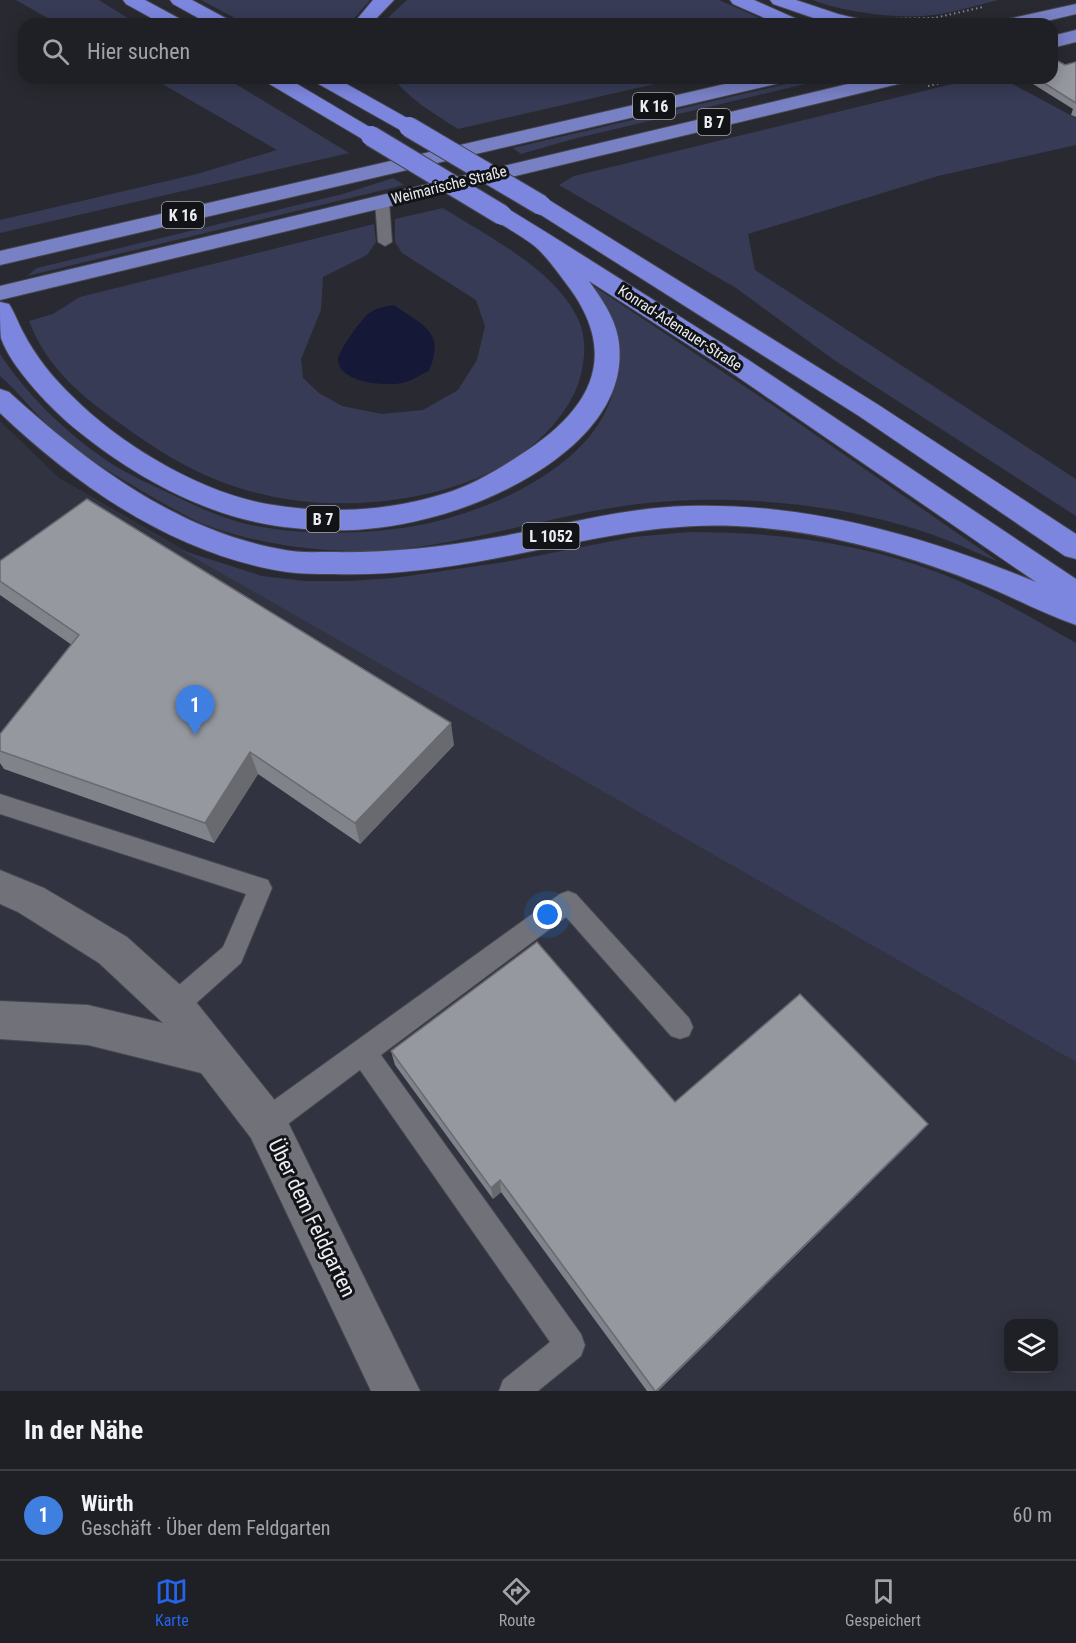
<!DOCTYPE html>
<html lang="de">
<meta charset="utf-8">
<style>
body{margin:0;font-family:"Roboto Condensed",sans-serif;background:#27282d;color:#f1f3f6}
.controls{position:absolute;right:18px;bottom:18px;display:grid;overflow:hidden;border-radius:12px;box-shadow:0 3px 15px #0003}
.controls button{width:54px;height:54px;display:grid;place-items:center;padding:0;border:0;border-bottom:2px solid #3c3e42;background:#1f2025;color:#f1f3f6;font:30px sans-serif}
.you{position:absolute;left:548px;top:915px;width:21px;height:21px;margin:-15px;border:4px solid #fff;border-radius:50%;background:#1a73e8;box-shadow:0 0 0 9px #1a73e833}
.badge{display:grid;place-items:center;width:39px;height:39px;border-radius:50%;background:#2563eb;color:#fff;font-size:20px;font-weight:700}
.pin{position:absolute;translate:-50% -50px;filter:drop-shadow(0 2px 3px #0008)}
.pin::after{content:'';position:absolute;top:32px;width:21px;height:18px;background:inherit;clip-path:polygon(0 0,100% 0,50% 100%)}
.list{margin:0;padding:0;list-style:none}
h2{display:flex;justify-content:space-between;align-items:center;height:78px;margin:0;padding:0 24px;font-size:26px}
h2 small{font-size:20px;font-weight:400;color:#a1a3a7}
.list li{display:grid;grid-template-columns:39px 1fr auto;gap:18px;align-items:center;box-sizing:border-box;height:90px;padding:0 24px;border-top:2px solid #3c3e42}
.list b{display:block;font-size:22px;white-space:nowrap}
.list p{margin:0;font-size:20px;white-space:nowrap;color:#a1a3a7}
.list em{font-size:20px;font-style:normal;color:#a1a3a7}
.icon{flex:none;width:33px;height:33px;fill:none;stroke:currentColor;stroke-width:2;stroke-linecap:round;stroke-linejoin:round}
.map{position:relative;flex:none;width:1076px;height:1391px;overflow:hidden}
.search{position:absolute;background:#1f2025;box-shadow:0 3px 15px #0003;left:18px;right:18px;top:18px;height:66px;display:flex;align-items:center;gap:15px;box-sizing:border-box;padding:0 21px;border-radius:18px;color:#a1a3a7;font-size:22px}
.sheet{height:168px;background:#1f2025}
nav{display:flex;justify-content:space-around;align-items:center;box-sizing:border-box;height:84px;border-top:2px solid #3c3e42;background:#1f2025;font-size:16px;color:#a1a3a7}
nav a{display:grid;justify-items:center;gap:3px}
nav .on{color:#2563eb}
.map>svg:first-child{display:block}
.built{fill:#313440;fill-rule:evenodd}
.green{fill:#373b55}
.water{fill:#151837}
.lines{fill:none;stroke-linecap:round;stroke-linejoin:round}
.service-casing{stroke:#46474c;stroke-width:2}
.minor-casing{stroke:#46474c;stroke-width:2}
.primary-casing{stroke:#46474c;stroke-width:2}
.trunk-casing{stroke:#46474c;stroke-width:2}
.path{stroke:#84858b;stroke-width:2;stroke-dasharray:1.5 3;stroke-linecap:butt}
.service{fill:#707179;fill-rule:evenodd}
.minor{fill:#707179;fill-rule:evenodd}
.primary{fill:#7981c5;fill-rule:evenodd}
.trunk{fill:#7c86de;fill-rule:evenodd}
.trunk-bridge-casing{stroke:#46474c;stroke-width:22;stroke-linecap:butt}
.trunk-bridge{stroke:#7c86de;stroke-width:20}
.wall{fill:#81838a}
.shaded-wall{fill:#696a70}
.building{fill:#9698a0;stroke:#696a70;stroke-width:1.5}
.labels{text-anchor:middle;stroke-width:6;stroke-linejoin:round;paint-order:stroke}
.far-street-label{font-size:15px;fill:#ecedf2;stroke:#121316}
.shield{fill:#121316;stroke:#abacb0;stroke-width:1.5}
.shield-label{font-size:16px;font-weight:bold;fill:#ecedf2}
.near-street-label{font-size:21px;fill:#ecedf2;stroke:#121316}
</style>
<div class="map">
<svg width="1076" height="1391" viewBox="0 0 1076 1391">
<rect width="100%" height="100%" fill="#292a31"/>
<!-- built -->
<path class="built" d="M0,421L59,478L1076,1062V1391H0ZM1008,1324H1054V1368H1008Z"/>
<!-- green -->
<path class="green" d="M16,0H99L137,24H58Z
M201,0H370L349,24H246Z
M407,0H719L773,24H381Z
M813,0H998C974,6 949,14 924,16C892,18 843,12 813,0Z
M152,78H226L349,153L0,233V220L197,174L277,150Z
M393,78H681L458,129C436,115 409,99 393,78Z
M811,78H830L573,139L521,154L513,148Z
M977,78H1001L1076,118V145L938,176L748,234L755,270L1076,479V516L834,360L736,288L559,185L574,176Z
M393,178L404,185L27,276L37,268L343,194Z
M443,208C488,237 555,269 578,319C589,341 584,373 574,394C527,488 388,513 293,500C226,491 175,464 121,424C81,396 47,368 29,321L53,314L80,297L374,224L376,242L367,255L323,277L321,310L301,359L303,378L319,393L342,406L382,414L423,410L458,390L477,360L485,326L476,300L402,253L395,242V219Z
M583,279L774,406L999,562C981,555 963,546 944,539C847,502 720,491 617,507C545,518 474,541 402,549C341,555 274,548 217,529C195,522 174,509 154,498C118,477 80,455 49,426C31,410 18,391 0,376V354C27,395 67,434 109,462C129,475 152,485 173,495C202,509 230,522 262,527C311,536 377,534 425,524C494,509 593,466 613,392C618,372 622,344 614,325C607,309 593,294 583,279Z
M690,532C774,532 858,542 937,572C986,591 1031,617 1076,643V1062L181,550L262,576L305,581H349L394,578L505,562L633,537Z"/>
<!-- water -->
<path class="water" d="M394,305C423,326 446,331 429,371C420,375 411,381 403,383C386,386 340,384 338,360C338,351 361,320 368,314C376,308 385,306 394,305Z"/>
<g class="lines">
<defs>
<path id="service" d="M382,197L389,201L392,242L385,246L378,242L375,201Z
M0,794L268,880L272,888L241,963L183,1015L174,1018L165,1015L161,1006L165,997L223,947L246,894L0,814Z
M568,891L576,894L689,1018L693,1027L689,1036L680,1039L671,1036L566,917L381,1055L581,1334L585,1345L581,1356L538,1391H499L503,1380L550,1342L360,1070L276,1133L266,1136L256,1133L253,1123L256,1113L560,894Z"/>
<path id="minor" d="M0,870L44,888L127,937L188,992L281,1108L420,1391H371L251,1138L201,1073L88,1045L0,1039V1001L88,1005L163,1023L99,963L18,912L0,904Z"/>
<path id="primary" d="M1076,4V14L1034,24H1001L1004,20Z
M1076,30V42L1052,48V36Z
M751,78H786L783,82L776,84L0,265V251Z
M873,78H908L905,82L898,84L0,300V286Z"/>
<path id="trunk" d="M123,0H145L182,20L185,24H162L126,4Z
M170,0H192L229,20L232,24H209L173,4Z
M373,0H394L371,24H353Z
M730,0H754L799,20L802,24H778L733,4Z
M770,0H796L838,14L863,20L866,24H831L773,4Z
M263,78H287L378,132L381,136L378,140L371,142L364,140L266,82Z
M312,78H336L416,123L419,127L416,131L409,133L402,131L315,82Z
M880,78H902L903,79L900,83L893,85L883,82Z
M541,198L549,200L877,404L1076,534V559L1065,556L859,416L533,210L530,205L533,200Z
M502,208L510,210L549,234L747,359L1076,579V625C1040,613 1006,593 970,580C895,551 817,530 736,526C653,522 573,544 492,559C439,569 387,576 333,574C318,574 302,574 287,572C176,555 79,488 0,413V389L9,392C87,463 178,532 285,550C300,553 315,552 329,552C384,553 438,548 492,538C556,527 620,508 686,506C808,502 924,536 1036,582L729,371L589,281C601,298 614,316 618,337C636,435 503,501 425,519C382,530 338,533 294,528C215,521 140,481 78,431C53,411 11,368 1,338C0,328 0,312 0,302L9,304C15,313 18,323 23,332C36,357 53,378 73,397C121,445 200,492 267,504C324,514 387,512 443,494C471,486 496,471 520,455C590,411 623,356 565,282C556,270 545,254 532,244C520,235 507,228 494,220L491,215L494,210Z"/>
</defs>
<!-- service casing -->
<use href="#service" class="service-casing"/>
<!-- minor casing -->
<use href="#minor" class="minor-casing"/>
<!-- primary casing -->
<use href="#primary" class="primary-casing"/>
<!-- trunk casing -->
<use href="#trunk" class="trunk-casing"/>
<!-- path -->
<path class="path" d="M887,19L934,18L983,7
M928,86L962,78"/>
<!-- service -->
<use href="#service" class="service"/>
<!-- minor -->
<use href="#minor" class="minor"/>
<!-- primary -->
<use href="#primary" class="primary"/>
<!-- trunk -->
<use href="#trunk" class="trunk"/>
<defs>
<path id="trunk-bridge" d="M409,127L541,205
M371,136L502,215"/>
</defs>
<!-- trunk-bridge casing -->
<use href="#trunk-bridge" class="trunk-bridge-casing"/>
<!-- trunk-bridge -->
<use href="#trunk-bridge" class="trunk-bridge"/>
</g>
<!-- wall -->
<path class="wall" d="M1076,62V117L1071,115L1073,109L1025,79L1052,78L1065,65Z
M0,561L454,745L360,844L258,774L214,843L4,769L0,763V734L72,645L0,595Z
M391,1051L675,1102L928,1124L916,1137L658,1391H647L501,1192L493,1199L395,1065Z"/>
<!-- shaded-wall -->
<path class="shaded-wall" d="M451,723L454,745L360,844L355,823Z
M250,752L258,774L214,843L205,823Z
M928,1124L916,1137L658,1391H656Z
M500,1180L501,1192L493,1199L491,1188Z"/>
<!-- building -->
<path class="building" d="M1052,58L1065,65L1076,62V103L1036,78H1052Z
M87,499L451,723L355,823L250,752L205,823L0,751V734L79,635L0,581V561Z
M537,942L675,1102L800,994L928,1124L656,1391H655L500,1180L491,1188L391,1051Z"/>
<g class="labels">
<!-- far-street labels -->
<g class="far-street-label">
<text transform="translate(449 185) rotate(-14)" y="5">Weimarische Straße</text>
<text transform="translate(680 328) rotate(33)" y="5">Konrad-Adenauer-Straße</text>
</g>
<!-- shield labels -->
<g class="shield">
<rect x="633" y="93" width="42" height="26" rx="4.5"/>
<rect x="697.5" y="109" width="33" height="26" rx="4.5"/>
<rect x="162" y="202" width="42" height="26" rx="4.5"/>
<rect x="306.5" y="506" width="33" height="26" rx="4.5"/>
<rect x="522.5" y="523" width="57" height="26" rx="4.5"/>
</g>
<g class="shield-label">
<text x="654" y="112">K 16</text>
<text x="714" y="128">B 7</text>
<text x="183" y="221">K 16</text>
<text x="323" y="525">B 7</text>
<text x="551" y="542">L 1052</text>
</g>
<!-- near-street labels -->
<g class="near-street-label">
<text transform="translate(312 1218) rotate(64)" y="7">Über dem Feldgarten</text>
</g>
</g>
</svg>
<div class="controls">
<button><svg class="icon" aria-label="layers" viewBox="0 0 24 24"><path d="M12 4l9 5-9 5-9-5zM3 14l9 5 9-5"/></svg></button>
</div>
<div class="you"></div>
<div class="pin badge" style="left:195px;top:735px;background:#3f7fe0">1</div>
<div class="search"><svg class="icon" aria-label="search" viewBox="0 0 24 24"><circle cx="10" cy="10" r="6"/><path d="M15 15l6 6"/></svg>Hier suchen</div>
</div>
<section class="sheet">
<h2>In der Nähe<small></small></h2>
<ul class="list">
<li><span class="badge" style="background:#3f7fe0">1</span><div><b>Würth</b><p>Geschäft · Über dem Feldgarten</p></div><em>60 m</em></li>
</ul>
</section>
<nav>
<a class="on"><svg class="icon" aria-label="map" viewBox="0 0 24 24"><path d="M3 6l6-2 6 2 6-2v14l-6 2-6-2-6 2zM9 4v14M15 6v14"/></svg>Karte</a>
<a><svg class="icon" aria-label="directions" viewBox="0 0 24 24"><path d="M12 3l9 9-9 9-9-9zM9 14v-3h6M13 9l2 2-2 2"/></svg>Route</a>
<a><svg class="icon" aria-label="saved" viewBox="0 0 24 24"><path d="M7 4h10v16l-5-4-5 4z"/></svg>Gespeichert</a>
</nav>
